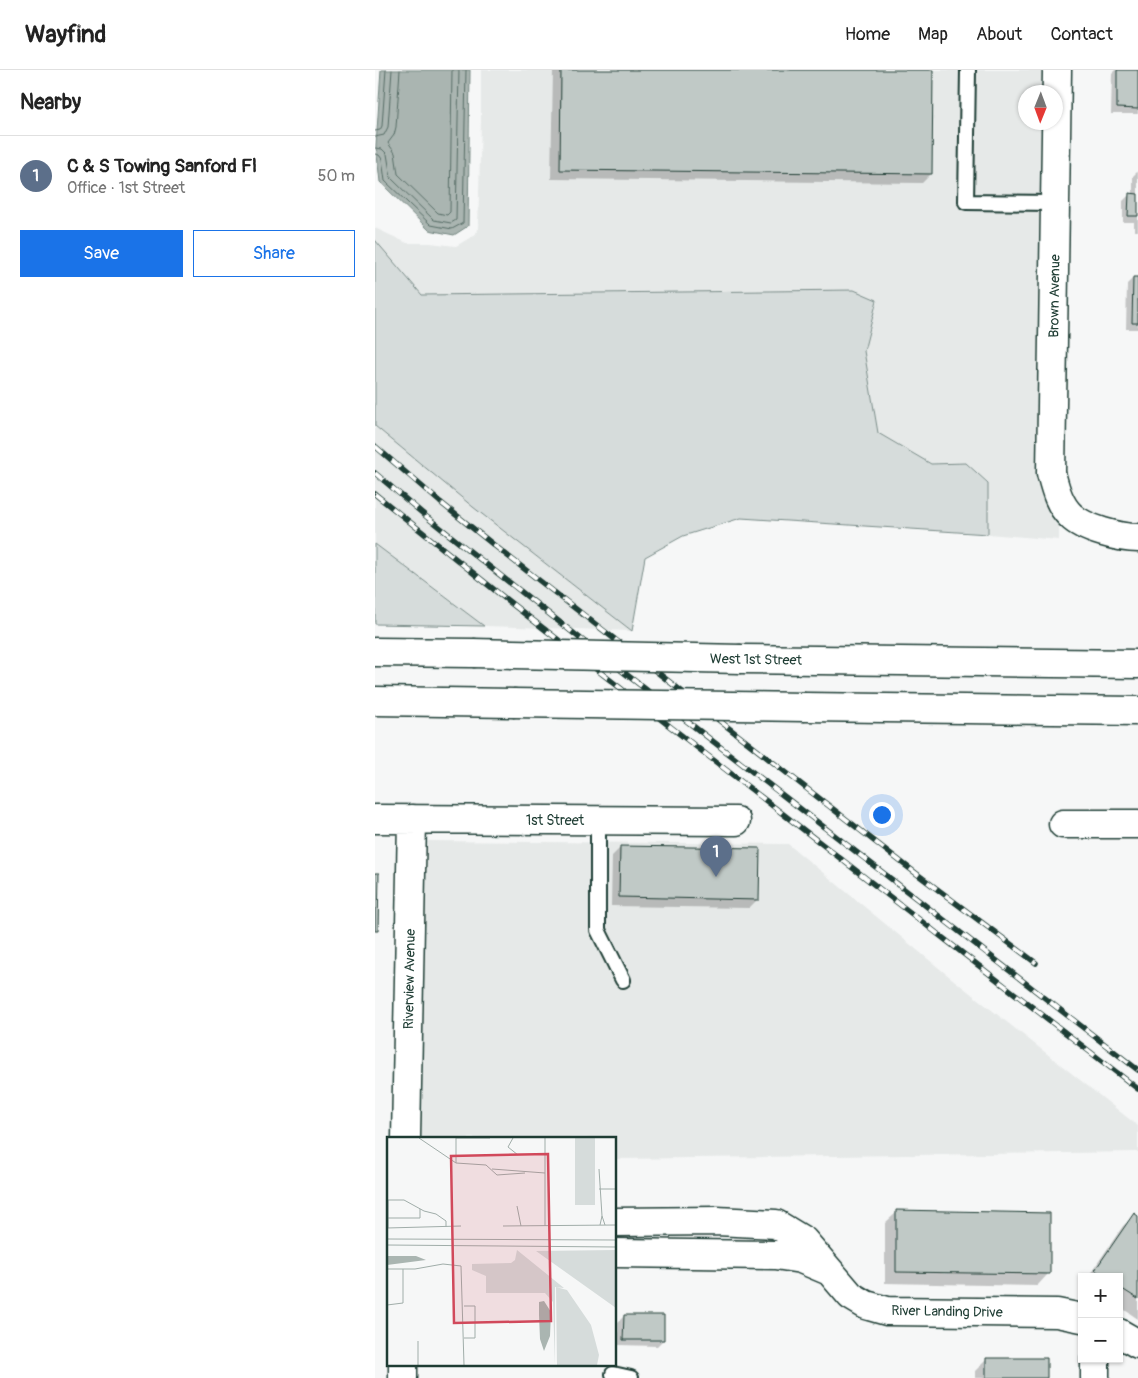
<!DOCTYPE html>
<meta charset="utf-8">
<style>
body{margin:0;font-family:Pangolin,sans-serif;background:#f2f2f2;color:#222}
.controls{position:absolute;right:15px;bottom:15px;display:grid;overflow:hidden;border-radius:0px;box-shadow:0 1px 4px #0004}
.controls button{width:45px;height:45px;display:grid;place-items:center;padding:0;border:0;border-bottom:1px solid #e0e0e0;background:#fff;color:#222;font:25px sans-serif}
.compass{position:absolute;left:643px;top:15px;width:45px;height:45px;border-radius:50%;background:#fff;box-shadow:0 1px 4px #0004;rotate:181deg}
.you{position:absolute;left:506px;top:744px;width:18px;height:18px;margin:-12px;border:4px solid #fff;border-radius:50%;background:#1a73e8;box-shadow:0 0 0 8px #1a73e833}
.badge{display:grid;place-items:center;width:32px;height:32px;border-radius:50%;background:#1a73e8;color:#fff;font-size:16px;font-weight:700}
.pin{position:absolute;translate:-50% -41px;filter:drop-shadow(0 1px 2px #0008)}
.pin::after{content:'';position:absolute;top:26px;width:18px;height:15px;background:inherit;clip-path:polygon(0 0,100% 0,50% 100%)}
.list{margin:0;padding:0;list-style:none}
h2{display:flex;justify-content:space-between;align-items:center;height:65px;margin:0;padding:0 20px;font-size:21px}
h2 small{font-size:16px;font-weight:400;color:#767676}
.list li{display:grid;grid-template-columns:32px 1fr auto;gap:15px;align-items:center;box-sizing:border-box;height:80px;padding:0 20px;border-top:1px solid #e0e0e0}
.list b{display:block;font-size:19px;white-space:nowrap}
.list p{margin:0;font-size:16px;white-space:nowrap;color:#767676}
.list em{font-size:16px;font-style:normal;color:#767676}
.actions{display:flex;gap:10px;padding:15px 20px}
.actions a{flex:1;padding:11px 0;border:1px solid #1a73e8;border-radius:0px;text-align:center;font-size:18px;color:#1a73e8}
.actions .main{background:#1a73e8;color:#fff}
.map{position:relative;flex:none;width:763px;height:1308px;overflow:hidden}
header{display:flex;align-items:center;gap:30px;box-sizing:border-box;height:70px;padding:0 25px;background:#fff;border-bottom:1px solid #e0e0e0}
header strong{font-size:24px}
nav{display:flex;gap:28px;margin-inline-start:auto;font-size:18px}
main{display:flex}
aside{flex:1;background:#fff}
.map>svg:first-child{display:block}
.built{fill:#e6e9e8}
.green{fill:#d6dcdb;stroke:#7a8c88}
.water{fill:#aab5b1;stroke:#72857f}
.shadow{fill:#0003}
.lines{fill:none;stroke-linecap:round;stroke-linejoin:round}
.shore{stroke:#576d66;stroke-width:1}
.building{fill:#c0c9c6;stroke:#1f3d34}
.service-casing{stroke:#1f3d34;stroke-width:18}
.minor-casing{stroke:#1f3d34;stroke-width:31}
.primary-casing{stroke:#1f3d34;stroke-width:31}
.service{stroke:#fff;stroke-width:14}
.minor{stroke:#fff;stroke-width:28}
.primary{stroke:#fff;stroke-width:28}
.rail-casing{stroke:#1f3d34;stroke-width:5.5}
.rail{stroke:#fff;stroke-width:4;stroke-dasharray:11;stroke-linecap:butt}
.primary-bridge-casing{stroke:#1f3d34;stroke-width:31;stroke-linecap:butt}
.primary-bridge{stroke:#fff;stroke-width:28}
.labels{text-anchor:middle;stroke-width:4;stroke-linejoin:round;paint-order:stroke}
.street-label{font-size:14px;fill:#1f3d34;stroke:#fff}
.inset-road{fill:none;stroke:#a0ada9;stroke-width:1}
.view{fill:#d1495b;fill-opacity:0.15;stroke:#d1495b;stroke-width:2.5}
.inset-edge{fill:none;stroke:#1f3d34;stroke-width:2.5}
</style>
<header>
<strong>Wayfind</strong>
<nav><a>Home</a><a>Map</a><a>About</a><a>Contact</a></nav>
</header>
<main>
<aside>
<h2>Nearby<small></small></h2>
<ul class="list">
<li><span class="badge" style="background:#5c6f8a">1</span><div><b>C &amp; S Towing Sanford Fl</b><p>Office · 1st Street</p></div><em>50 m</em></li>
</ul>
<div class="actions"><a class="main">Save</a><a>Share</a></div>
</aside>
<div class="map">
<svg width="763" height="1308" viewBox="0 0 763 1308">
<rect width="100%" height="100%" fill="#f6f7f7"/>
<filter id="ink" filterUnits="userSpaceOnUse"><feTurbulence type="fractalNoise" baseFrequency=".02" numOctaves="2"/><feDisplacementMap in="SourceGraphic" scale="10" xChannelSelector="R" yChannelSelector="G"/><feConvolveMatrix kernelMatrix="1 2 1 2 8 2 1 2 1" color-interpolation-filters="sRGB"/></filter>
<g filter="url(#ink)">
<!-- built -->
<path class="built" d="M106,0H670V22H650V52L669,53L682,448L680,453L684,456V470L613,464V413L591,393L556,394L503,363L489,281L502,230L479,220L47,225L0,170V158L32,173H55L81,176L98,166L103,160L106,50Z
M0,356L98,437L257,561L109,556L0,474Z
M49,771L413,774L570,903L763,1056V1082L240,1089V1068H44Z"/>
<!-- green -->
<path class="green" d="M0,170L47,225L479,220L502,230L489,281L503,363L556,394L591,393L613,413V464L366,448L308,466L270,487L257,561L98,437L0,356Z
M0,474L109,556L0,554Z"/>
<!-- water -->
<path class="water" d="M6,0H95L93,156L79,165L54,160L5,112L1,76Z"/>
<!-- shadow -->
<path class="shadow" d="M178,0H557L556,104L547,113L176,109Z
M740,0H763V44H736L737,3Z
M763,101V161H759V152H748V131L754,125H758V106Z
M758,208L763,209V259H751L752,214Z
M246,777L383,829L374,838L236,836L237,786Z
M522,1142L673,1204L662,1216L510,1213V1153Z
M760,1145L763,1147V1249L744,1236V1207H713L748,1156Z
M249,1246L288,1270L282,1276L243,1275V1252Z
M612,1289L670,1308H600V1301Z"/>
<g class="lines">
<!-- shore -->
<path class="shore" d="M25,0L21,57L19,65L13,73L20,83L23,104L63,143L72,145L75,142L77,0
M0,61L5,60L7,56L11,0
M0,67L9,65L13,57L17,0
M0,78L7,79L12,84L16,108L59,150L76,153L81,150L84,0
M0,84L4,85L7,89L10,111L56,155L77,159L88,153L91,0"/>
</g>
<!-- building -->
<path class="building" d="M186,0H558L557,104L185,100Z
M742,0H763V39L742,38Z
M754,123L763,124V146H753Z
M758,207H763V253H757Z
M245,776L385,778L384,830L244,827Z
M0,803H4L3,861H0Z
M521,1140L675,1143V1204L521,1202Z
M759,1143L763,1146V1229L744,1217V1207H730L720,1200Z
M249,1245H289V1270H248Z
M611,1288H672V1308H611Z"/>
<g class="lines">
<defs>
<path id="service" d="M593,0L591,132L680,133
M223,750V860L248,910
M238,1304L256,1308"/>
<path id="minor" d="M682,0L676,403C680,418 684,435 696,446C709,459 745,468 763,468
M0,749L361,751
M688,754H763
M31,1068L37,749
M240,1152L342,1151L401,1154L429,1171L476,1226L491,1235L512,1241L682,1243L707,1248
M240,1183L401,1185L426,1189L452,1200
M744,1263L763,1274
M28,1308V1294
M720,1308V1289"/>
<path id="primary" d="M0,582L98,583
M366,589L763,594
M0,631L138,633
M430,637L763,641"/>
</defs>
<!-- service casing -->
<use href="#service" class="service-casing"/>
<!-- minor casing -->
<use href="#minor" class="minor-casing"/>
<!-- primary casing -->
<use href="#primary" class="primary-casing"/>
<!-- service -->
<use href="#service" class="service"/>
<!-- minor -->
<use href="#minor" class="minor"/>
<!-- primary -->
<use href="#primary" class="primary"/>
<defs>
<path id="rail" d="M0,376L65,432L120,476L530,795L661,893
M0,403L53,448L216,577L763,1000
M0,424L137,534L763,1019"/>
</defs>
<!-- rail casing -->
<use href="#rail" class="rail-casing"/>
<!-- rail -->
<use href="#rail" class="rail"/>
<defs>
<path id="primary-bridge" d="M98,583L366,589
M138,633L430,637"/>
</defs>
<!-- primary-bridge casing -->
<use href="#primary-bridge" class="primary-bridge-casing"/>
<!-- primary-bridge -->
<use href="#primary-bridge" class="primary-bridge"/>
</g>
</g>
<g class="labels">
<!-- street labels -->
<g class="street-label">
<text transform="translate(679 226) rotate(-89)" y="5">Brown Avenue</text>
<text transform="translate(381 589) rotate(1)" y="5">West 1st Street</text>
<text x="180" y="755">1st Street</text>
<text transform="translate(34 909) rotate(-89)" y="5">Riverview Avenue</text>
<text transform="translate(572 1241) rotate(1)" y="5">River Landing Drive</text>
</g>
</g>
<!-- overview -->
<g transform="translate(12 1067)">
<rect width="229" height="229" fill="#f6f7f7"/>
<path d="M188,1H208V68H188ZM130,113L177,151L168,150V228L166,165L158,156H99V139L85,133V127L124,126L128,123ZM229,113V171L149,114ZM169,150L180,153L204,188L212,218L210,228H170Z" fill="#d6dcdb"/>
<path d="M0,119H29L39,123L0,128ZM157,164L164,175L163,199L157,214L153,202L152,178V165Z" fill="#aab5b1"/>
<path class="inset-road" d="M32,1L69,26L99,28L110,38L138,36M69,1H103M126,1L121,10L131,18M158,1V89M69,26V1M105,32L158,36M212,32L215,79M212,52H229M130,69L134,89M1,81H33V72M213,88L215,79L218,88M116,89L229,88M0,91L74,89M1,91V63H17L37,74L49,77L59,84V90M0,102L229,103M0,108L229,110M0,132H28L56,127L74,129L77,228M0,168L16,166V132M77,169H88V201H77M31,204V228"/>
<path class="view" d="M161,17L164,184L67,186L64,19Z"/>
<rect width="229" height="229" class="inset-edge"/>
</g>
</svg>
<div class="controls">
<button>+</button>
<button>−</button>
</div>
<svg class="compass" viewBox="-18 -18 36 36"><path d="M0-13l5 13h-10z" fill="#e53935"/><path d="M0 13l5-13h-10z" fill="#767676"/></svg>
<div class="you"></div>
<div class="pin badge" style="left:341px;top:807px;background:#5c6f8a">1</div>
</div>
</main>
